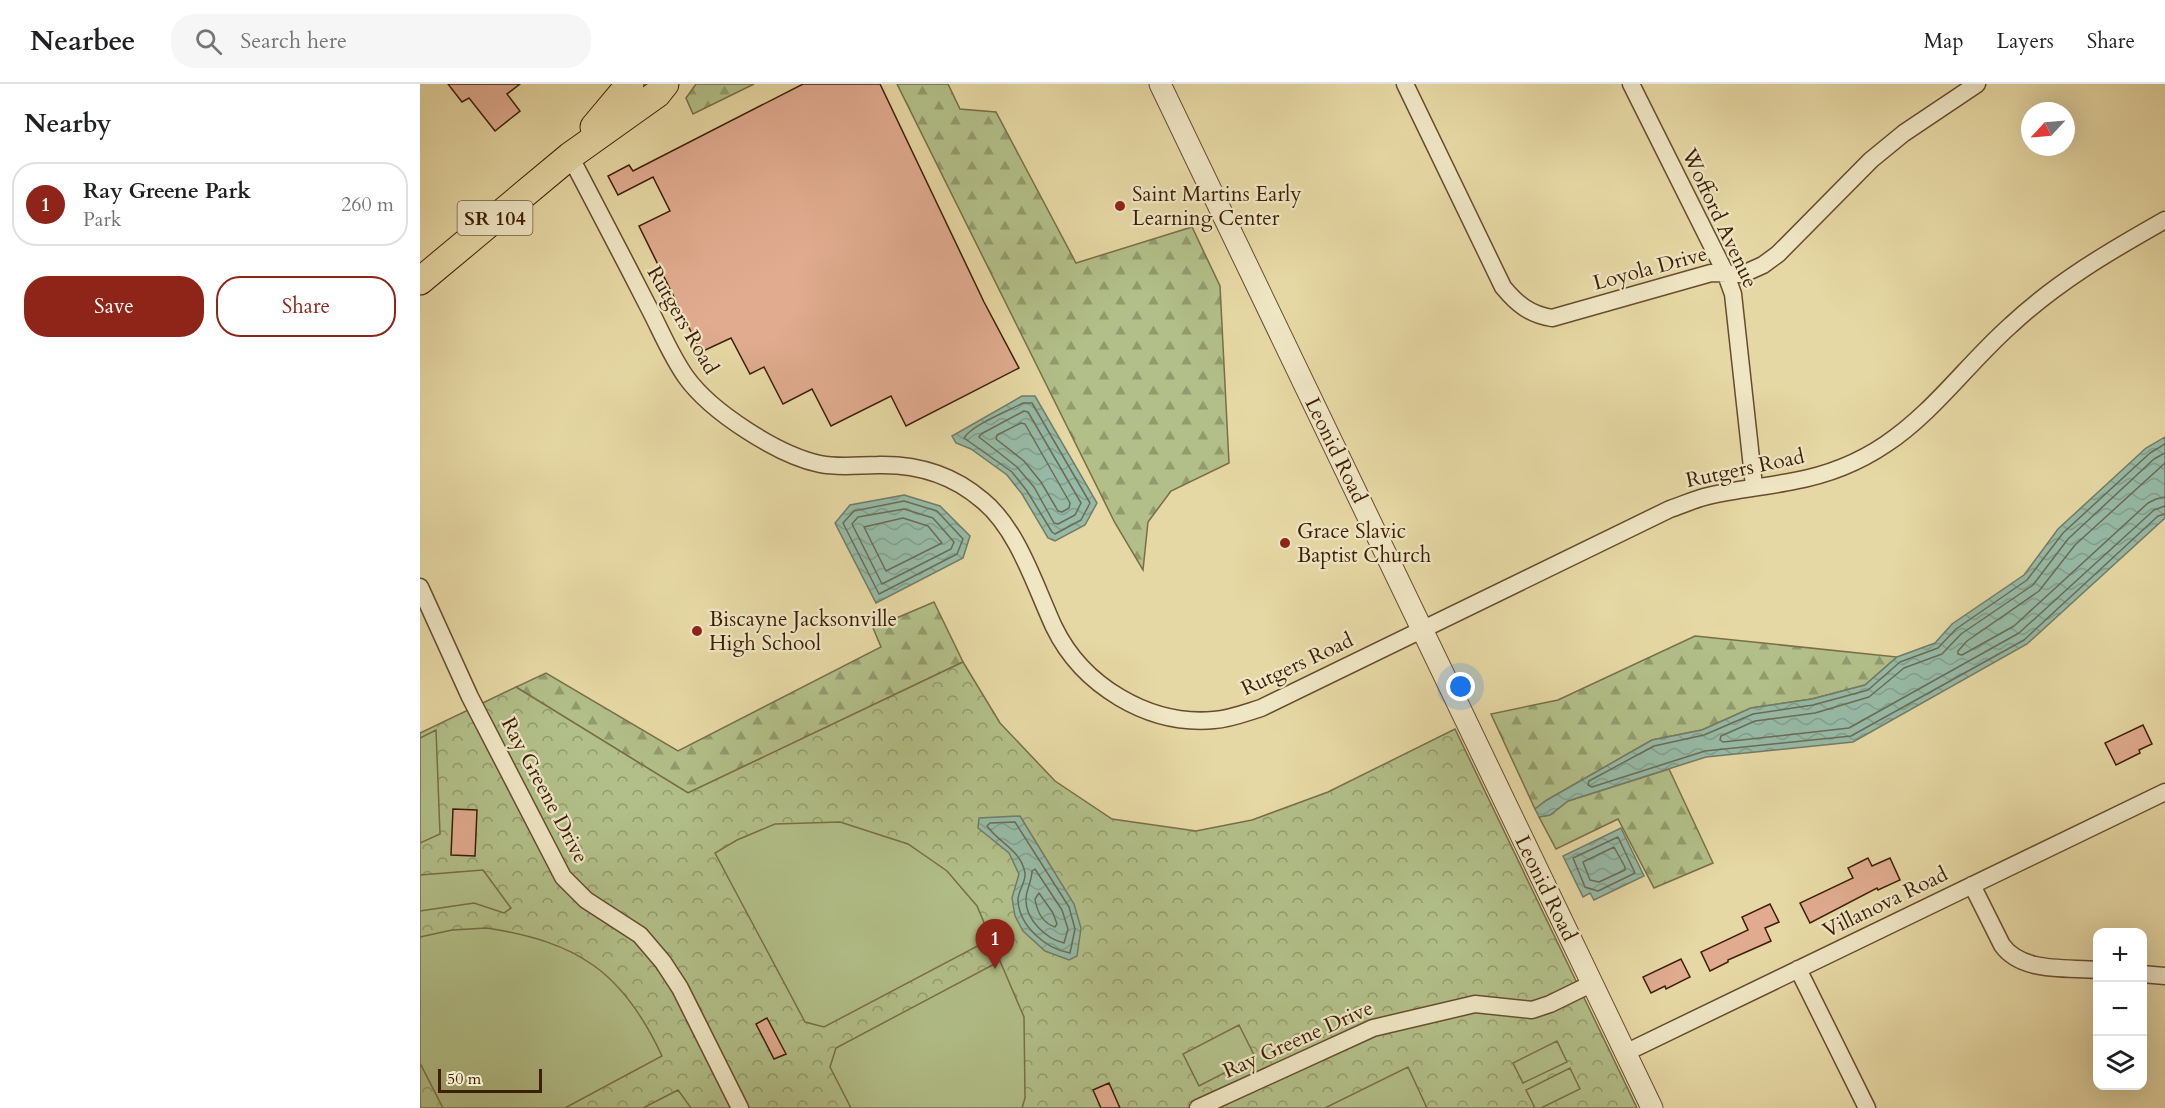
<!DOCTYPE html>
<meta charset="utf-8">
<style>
body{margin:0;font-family:Cardo,serif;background:#f6f6f6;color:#202124}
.controls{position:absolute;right:18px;bottom:18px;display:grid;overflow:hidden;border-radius:12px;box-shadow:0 6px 24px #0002}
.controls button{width:54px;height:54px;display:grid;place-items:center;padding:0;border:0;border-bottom:2px solid #e0e0e0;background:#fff;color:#202124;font:30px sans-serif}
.compass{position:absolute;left:1601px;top:18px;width:54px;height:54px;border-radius:50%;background:#fff;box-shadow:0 6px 24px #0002;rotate:244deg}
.scale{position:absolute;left:18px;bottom:15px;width:104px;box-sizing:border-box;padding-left:6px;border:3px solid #3d1f06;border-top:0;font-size:16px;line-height:21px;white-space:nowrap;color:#3d1f06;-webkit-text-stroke:4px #efe6c4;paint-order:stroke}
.you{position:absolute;left:1041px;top:603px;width:21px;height:21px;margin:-15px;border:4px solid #fff;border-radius:50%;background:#1a73e8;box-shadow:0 0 0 9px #1a73e833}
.badge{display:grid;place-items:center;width:39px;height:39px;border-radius:50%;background:#8f2418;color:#fff;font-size:20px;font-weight:700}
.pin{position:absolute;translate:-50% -50px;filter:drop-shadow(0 2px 3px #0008)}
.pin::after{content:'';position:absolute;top:32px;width:21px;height:18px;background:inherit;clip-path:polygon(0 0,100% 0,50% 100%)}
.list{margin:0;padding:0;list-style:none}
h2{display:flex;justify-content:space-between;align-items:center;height:78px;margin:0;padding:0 24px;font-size:26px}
h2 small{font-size:20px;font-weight:400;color:#757577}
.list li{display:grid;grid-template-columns:39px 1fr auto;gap:18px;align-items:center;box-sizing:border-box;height:84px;margin:0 12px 12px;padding:0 12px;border:2px solid #e0e0e0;border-radius:24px}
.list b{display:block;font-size:22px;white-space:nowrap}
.list p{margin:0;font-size:20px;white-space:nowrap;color:#757577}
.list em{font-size:20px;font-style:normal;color:#757577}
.actions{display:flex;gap:12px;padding:18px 24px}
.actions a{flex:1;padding:14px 0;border:2px solid #8f2418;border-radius:24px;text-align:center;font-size:21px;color:#8f2418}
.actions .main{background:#8f2418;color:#fff}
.icon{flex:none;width:33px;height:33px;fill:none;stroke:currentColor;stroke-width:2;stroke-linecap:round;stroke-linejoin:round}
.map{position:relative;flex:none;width:1745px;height:1024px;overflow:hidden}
header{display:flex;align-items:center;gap:36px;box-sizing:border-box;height:84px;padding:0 30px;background:#fff;border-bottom:2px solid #e0e0e0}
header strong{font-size:28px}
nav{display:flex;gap:33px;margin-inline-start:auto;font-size:21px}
.search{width:420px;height:54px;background:#f6f6f6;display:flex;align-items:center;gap:15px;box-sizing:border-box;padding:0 21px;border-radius:24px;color:#757577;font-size:22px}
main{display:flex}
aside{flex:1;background:#fff}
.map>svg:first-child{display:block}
.forest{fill:url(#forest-firs);stroke:#786f47;stroke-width:1.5}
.park{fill:url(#park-crowns);stroke:#786f47;stroke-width:1.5}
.garden{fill:#b2bf88;stroke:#786f47;stroke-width:1.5}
.water{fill:url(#water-waves);stroke:#727c66;stroke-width:1.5}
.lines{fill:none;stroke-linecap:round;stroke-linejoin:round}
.shore{stroke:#6a6c56;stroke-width:1.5}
.building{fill:#e0ab8f;stroke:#3d1f06;stroke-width:1.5}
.minor-casing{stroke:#674d2e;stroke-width:19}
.tertiary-casing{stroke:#674d2e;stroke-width:23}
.primary-casing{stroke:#3d1f06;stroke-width:29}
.minor{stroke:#efe6c4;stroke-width:16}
.tertiary{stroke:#efe6c4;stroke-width:21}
.primary{stroke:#e6d8a4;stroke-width:27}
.poi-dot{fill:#8f2418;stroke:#efe6c4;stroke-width:2}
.labels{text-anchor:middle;stroke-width:4.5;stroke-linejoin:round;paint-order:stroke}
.shield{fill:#efe6c4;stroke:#725b3f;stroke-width:1.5}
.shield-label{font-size:20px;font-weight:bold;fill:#3d1f06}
.poi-label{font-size:21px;fill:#3d1f06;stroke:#efe6c4;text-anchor:start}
.street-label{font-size:21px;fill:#3d1f06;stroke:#efe6c4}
</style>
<header>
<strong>Nearbee</strong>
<div class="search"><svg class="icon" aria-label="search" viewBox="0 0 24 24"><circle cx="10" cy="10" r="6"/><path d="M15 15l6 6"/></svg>Search here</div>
<nav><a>Map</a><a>Layers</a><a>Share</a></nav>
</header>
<main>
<aside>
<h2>Nearby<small></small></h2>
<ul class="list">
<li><span class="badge">1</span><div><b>Ray Greene Park</b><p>Park</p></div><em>260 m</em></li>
</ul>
<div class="actions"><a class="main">Save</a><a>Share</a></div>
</aside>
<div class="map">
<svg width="1745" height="1024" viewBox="0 0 1745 1024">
<defs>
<pattern id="forest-firs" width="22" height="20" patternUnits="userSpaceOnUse" patternTransform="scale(1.5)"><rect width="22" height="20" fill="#b2bf88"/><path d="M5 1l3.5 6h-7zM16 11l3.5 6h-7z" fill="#929b6d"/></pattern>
<pattern id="park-crowns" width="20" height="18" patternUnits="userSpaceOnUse" patternTransform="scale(1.5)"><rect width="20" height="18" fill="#b2bf88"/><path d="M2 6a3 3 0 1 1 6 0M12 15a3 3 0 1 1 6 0" fill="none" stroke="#929b6d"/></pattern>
<pattern id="water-waves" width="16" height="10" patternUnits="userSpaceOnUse" patternTransform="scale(1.5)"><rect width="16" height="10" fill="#96baa6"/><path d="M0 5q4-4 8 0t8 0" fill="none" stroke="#829f8d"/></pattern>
</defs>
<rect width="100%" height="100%" fill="#e6d8a4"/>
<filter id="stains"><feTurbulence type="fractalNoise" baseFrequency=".00333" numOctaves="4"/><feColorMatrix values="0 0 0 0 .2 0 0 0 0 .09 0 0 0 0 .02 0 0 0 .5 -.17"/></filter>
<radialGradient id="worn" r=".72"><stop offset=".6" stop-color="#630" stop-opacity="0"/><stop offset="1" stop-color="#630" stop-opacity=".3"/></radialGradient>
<!-- forest -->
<path class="forest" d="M276,0H334L273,30L266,14Z
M477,0H528L540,25L576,28L656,179L772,143L800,202L809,379L751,407L728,438L723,486L695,439Z
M514,518L543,578L268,709L96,603L126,589L258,667L461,563L453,544Z
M1275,552L1477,573L1445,601L1392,615L1331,624L1282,646L1232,656L1127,716L1115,725L1071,630L1138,616Z
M1249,685L1293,779L1234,804L1198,735L1136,765L1119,733L1130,731L1148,717Z"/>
<!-- park -->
<path class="park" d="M543,578L580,639L635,697L692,735L776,747L832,736L908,708L1035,645L1217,1024H0V649L96,603L268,709Z"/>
<!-- garden -->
<path class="garden" d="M16,646L20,750L0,759V654Z
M420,738L488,760L527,787L557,822L571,855L404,943L385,938L295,769L317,756L355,740Z
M63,786L91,824L84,829L54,819L0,827V791Z
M67,844C158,858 203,888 242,972L145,1024H23L0,979V853L32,846Z
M580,877L604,933L605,1014L602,1024H431L410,983L416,964Z
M819,941L835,973L779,1002L763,970Z
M1137,957L1147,978L1103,999L1093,979Z
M988,983L1007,1024H905Z
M1150,984L1160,1005L1121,1024H1115L1106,1006Z
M258,1006L271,1024H223Z"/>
<!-- water -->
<path class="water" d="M602,312H615L677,419L665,441L635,457L628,454L602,410L587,391L551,365L536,359L532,352Z
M1745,353V434L1607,560L1433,658L1286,673L1148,717L1130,731L1119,733L1115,725L1127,716L1232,656L1282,646L1331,624L1392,615L1445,601L1477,573L1515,559L1532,540L1604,491L1638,445L1726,364Z
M484,411L520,422L550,452L543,474L456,519L415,439L430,421Z
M600,732L654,820L661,844L657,872L649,876L625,867L603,847L595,832L592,814L599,790L589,769L558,744L559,734Z
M1201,744L1224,792L1174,816L1170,809L1163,813L1143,772Z"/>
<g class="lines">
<!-- shore -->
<path class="shore" d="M603,319H612L670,419L661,436L635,450L632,448L607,407L592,388L544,354C552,341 588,327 603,319Z
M604,327L608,328L661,419L655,431L638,440L634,439L614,403L597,383L559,353L561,350Z
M601,339L605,340L650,419L649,424L642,428L638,427L621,398L604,377L576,355L577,351Z
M1745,360L1730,369L1643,449L1607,496L1536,545L1518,564L1480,578L1448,606L1393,621L1333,630L1284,651L1234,662L1169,697L1168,701L1172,703L1285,667L1431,652L1604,556L1738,432L1745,430
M1745,369L1734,375L1648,455L1613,501L1541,550L1522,570L1484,584L1449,613L1395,629L1335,637L1301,652L1300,656L1303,658L1429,644L1599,549L1734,426L1745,422
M1745,379L1655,461L1619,507L1547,557L1538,567V570L1542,571L1594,542L1728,419L1736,415L1745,413
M484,417L517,427L543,455L537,470L459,510L423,439L434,427Z
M484,425L513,434L534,458L531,465L462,500L432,440L438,433Z
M483,434L508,442L522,459L466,487L444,443Z
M595,738L649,823L655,845L650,869C626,865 599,842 598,816C598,807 606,798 605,789C601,766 579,759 567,742L570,739Z
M1198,753L1215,789L1178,807L1165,803L1153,774Z
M1194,763L1205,783V786L1179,798L1170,796L1163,778Z
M615,785L642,826L648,845L644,859C626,855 605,835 606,815C606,806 612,797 612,787Z
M619,809L633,829L637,840L635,843C623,839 617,828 615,815Z"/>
</g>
<!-- building -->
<path class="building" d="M28,0H100L87,10L100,27L75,47L49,14L42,18Z
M383,0H460L564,218L599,284L486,342L471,312L411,342L392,305L363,320L344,283L330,290L311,254L281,268L219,142L250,127L233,93L198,111L188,92L209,81L213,87Z
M1723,641L1732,660L1719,666L1720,669L1696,681L1685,659Z
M33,725L57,726L55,772L31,771Z
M1448,774L1452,782L1470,774L1480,796L1458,806L1457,804L1390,839L1380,819L1433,794L1428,784Z
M1350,820L1359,838L1345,844L1351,857L1308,876V878L1290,887L1281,868L1328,846L1322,833Z
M1261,875L1270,893L1246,905L1245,902L1231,909L1223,893Z
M347,934L366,970L354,975L336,940Z
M689,999L700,1024H681L673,1006Z"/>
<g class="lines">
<defs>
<path id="minor" d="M985,0L1083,203C1097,220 1109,230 1132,234L1291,189L1323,190L1343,181L1358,170L1451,76L1484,49L1557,0
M1211,0L1305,188L1313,210L1334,402
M150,72C176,122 203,173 229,224C241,247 251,272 266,293C291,328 358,371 400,380C419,384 439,381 458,381C497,380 533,391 562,416C598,445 615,502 634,543C662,601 728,642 794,636C810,635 825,629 841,624L1250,425C1262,421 1275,415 1288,412C1316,405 1345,403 1374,397C1407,391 1438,379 1466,360C1514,328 1548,279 1591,241C1637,198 1690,167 1745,136
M0,503L50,613L143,793L166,816L220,851L243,878L260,904L320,1024
M1552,801L1582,861C1602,889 1646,883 1678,886
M1378,885L1447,1024
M1722,890L1745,892
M1205,969L1745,708
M778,1024L953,944L1055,920L1112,926L1130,920L1171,900"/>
<path id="tertiary" d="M740,0L1232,1024"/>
<path id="primary" d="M174,43L210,0
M0,197L150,72L237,10L245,0"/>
</defs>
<!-- minor casing -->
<use href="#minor" class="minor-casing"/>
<!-- tertiary casing -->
<use href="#tertiary" class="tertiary-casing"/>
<!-- primary casing -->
<use href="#primary" class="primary-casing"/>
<!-- minor -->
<use href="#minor" class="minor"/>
<!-- tertiary -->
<use href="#tertiary" class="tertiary"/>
<!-- primary -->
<use href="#primary" class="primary"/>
</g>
<!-- markers -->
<g class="poi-dot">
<circle cx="700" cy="122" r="6"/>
<circle cx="865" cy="459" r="6"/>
<circle cx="277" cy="547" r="6"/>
</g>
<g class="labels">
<!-- shield labels -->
<rect class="shield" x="37.5" y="117" width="75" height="34" rx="4.5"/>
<g class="shield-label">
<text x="75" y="141">SR 104</text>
</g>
<!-- poi labels -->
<g class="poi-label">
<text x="712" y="117">Saint Martins Early<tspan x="712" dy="24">Learning Center</tspan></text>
<text x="877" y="454">Grace Slavic<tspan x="877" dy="24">Baptist Church</tspan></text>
<text x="289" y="542">Biscayne Jacksonville<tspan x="289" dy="24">High School</tspan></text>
</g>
<!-- street labels -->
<g class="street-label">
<text transform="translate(1300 134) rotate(65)" y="7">Wofford Avenue</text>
<text transform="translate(1230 184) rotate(-15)" y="7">Loyola Drive</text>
<text transform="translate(263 236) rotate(60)" y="7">Rutgers Road</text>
<text transform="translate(916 366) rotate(64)" y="7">Leonid Road</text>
<text transform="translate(1325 384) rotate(-12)" y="7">Rutgers Road</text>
<text transform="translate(877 580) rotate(-25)" y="7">Rutgers Road</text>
<text transform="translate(125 706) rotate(62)" y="7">Ray Greene Drive</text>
<text transform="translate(1126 804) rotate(64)" y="7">Leonid Road</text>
<text transform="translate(1465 818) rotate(-26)" y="7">Villanova Road</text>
<text transform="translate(878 955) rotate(-24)" y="7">Ray Greene Drive</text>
</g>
</g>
<rect width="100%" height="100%" filter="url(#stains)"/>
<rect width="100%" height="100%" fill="url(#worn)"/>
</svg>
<div class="controls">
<button>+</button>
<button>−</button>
<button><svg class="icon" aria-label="layers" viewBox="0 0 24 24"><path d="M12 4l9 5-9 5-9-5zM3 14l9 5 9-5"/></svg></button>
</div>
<svg class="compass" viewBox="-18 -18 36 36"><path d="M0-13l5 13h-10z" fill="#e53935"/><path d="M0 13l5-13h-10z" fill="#757577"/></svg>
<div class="scale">50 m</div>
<div class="you"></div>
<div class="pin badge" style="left:575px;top:885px">1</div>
</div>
</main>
